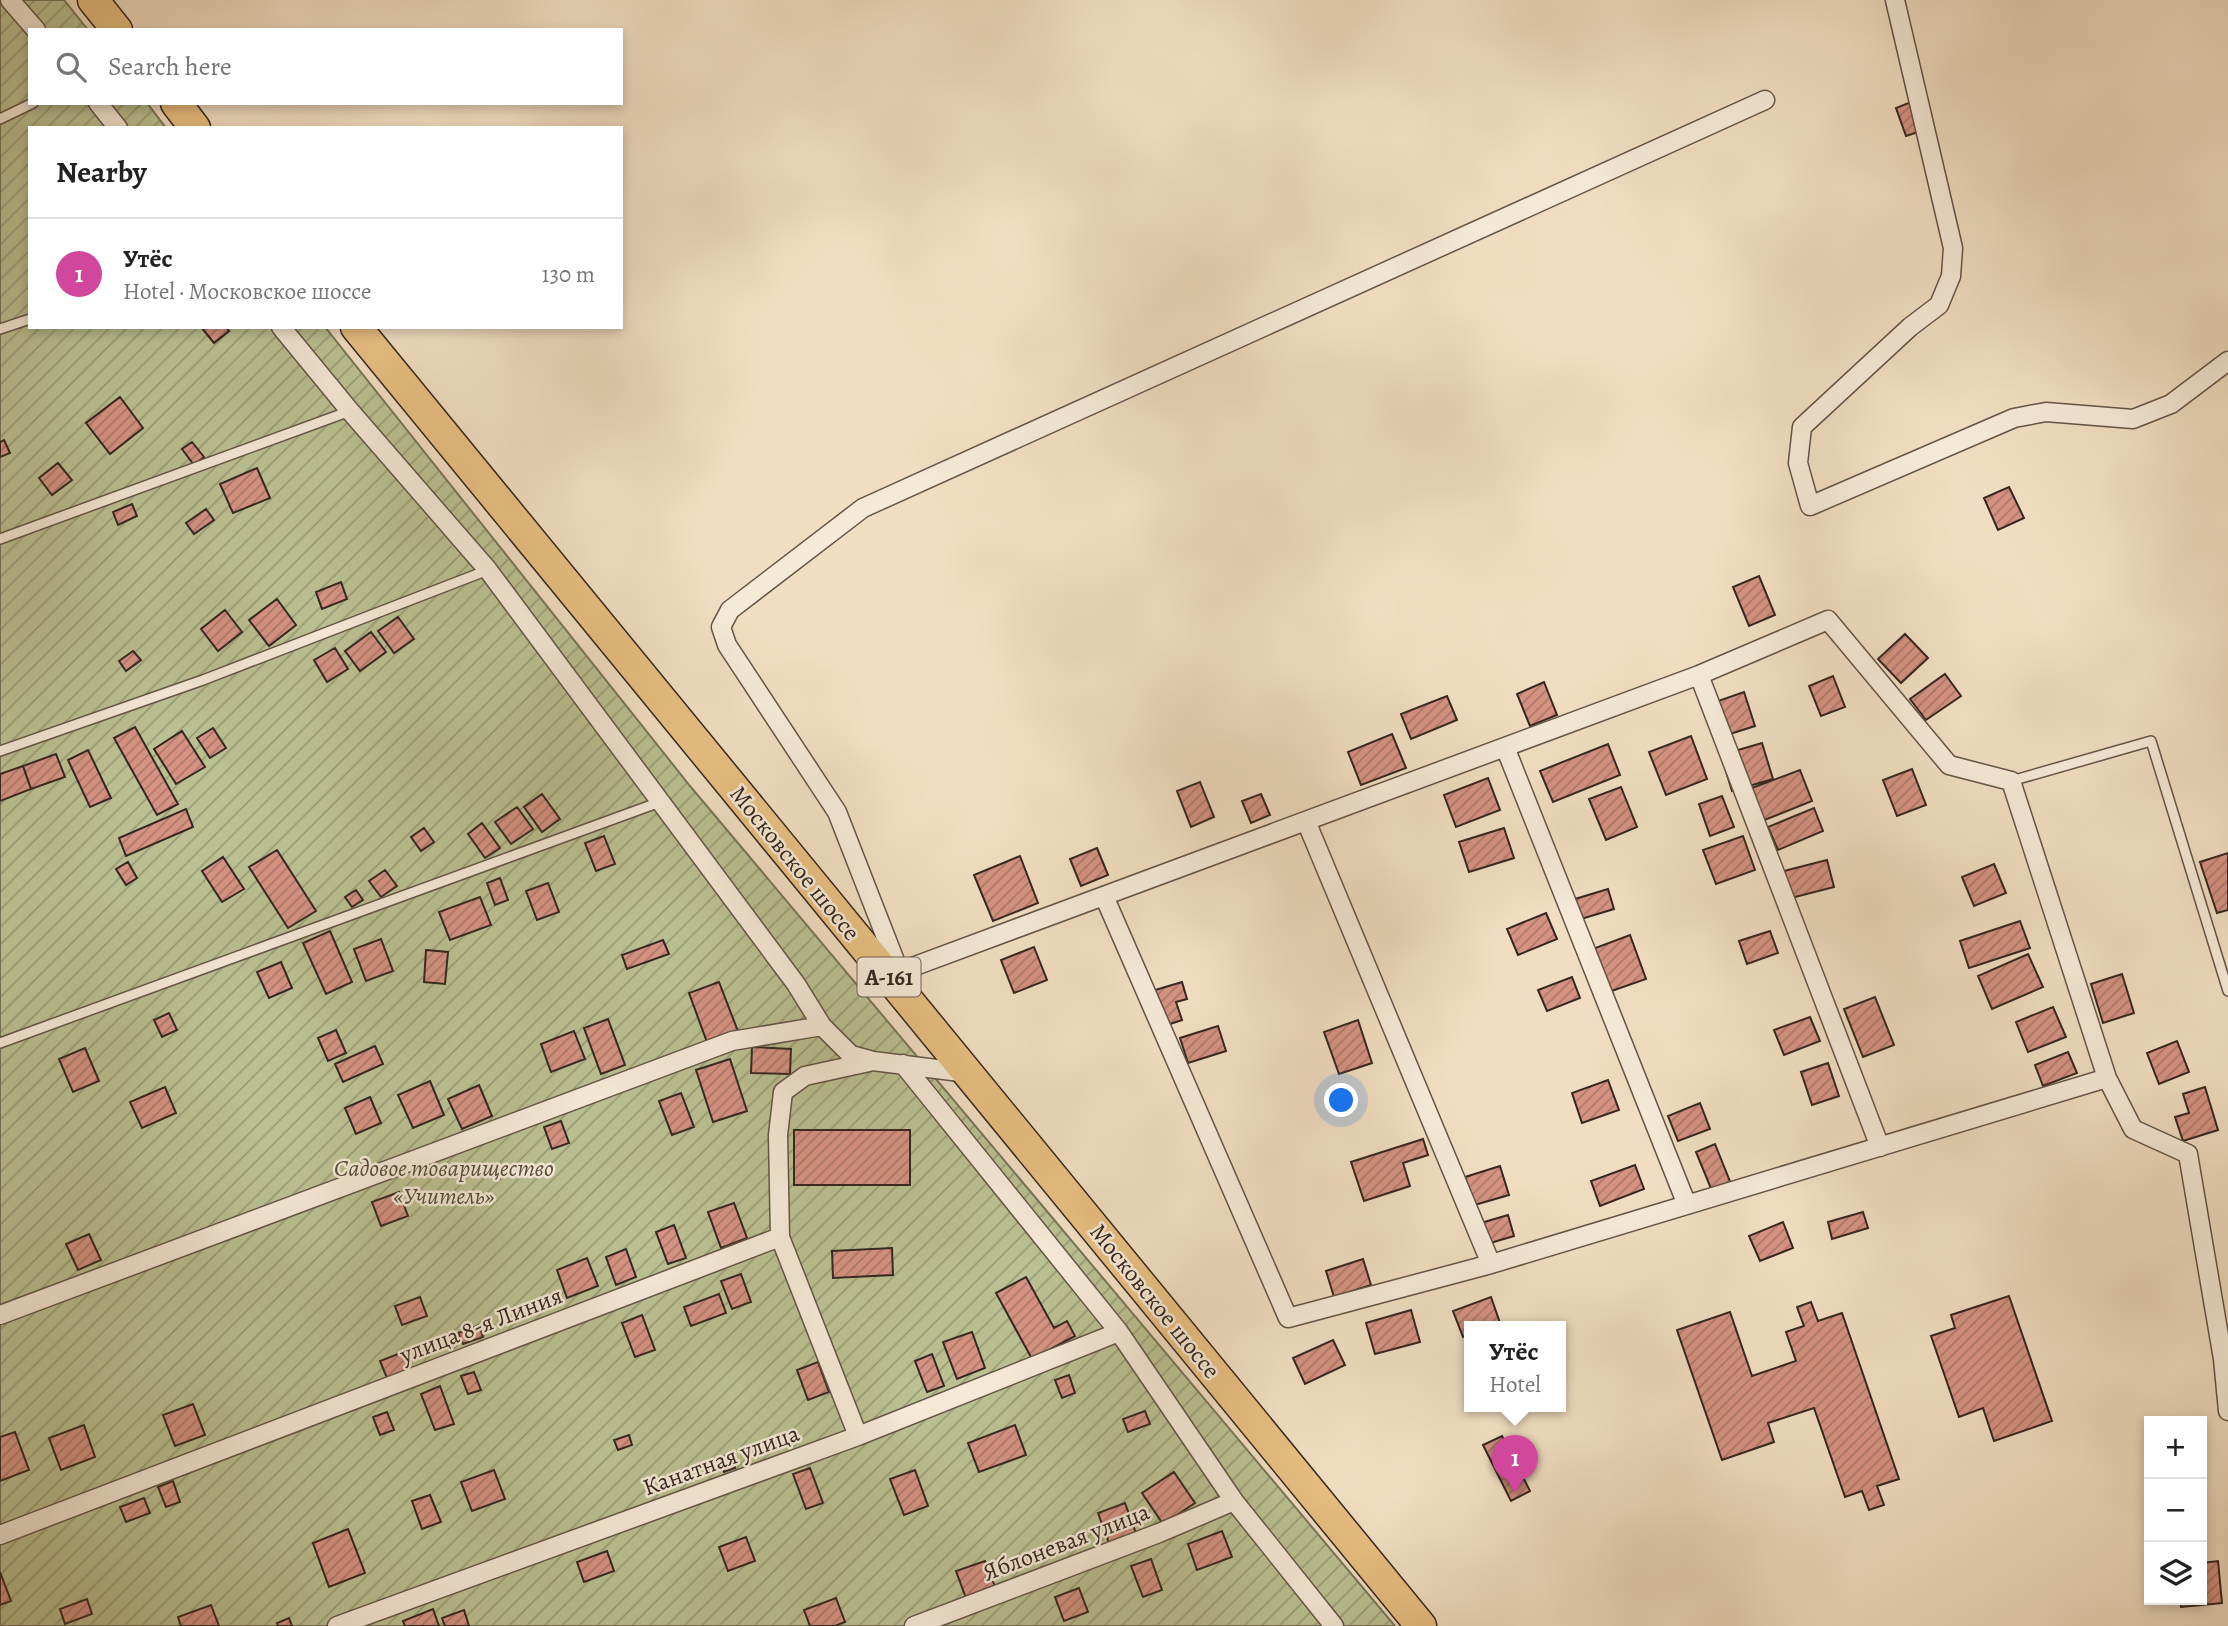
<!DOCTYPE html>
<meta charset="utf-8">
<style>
body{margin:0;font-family:Alegreya,serif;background:#f2f2f2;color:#222}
.controls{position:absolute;right:21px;bottom:21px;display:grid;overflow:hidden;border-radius:0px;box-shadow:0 4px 10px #0003}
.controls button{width:63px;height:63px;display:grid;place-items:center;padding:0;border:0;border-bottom:2px solid #e0e0e0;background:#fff;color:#222;font:35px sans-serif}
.you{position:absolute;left:1342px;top:1101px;width:24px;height:24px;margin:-18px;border:5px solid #fff;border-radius:50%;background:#1a73e8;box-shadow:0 0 0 10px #1a73e833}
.badge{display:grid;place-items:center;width:46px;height:46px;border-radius:50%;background:#8f2418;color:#fff;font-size:23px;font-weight:700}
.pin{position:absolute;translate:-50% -58px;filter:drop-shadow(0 2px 4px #0008)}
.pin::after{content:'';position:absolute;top:37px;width:24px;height:21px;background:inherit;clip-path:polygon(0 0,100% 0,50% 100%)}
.popup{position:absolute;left:1464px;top:1321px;width:102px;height:91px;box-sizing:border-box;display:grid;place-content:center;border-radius:0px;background:#fff;filter:drop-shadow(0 2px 5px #0005);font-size:23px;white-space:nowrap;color:#767676}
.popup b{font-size:26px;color:#222}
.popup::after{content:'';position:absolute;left:50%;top:100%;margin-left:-14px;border:14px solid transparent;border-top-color:#fff}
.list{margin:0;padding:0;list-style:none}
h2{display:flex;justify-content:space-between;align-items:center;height:91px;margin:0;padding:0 28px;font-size:30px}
h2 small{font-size:23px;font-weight:400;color:#767676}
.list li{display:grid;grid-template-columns:46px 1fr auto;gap:21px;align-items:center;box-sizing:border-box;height:112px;padding:0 28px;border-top:2px solid #e0e0e0}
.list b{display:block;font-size:26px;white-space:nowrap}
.list p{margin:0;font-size:23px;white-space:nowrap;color:#767676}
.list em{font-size:23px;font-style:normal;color:#767676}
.icon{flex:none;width:38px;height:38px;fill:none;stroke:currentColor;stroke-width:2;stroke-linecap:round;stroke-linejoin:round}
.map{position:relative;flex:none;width:2228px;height:1626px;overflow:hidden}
.search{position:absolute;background:#fff;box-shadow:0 4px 10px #0003;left:28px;top:28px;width:595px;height:77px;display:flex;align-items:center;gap:18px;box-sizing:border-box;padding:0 24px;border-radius:0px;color:#767676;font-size:26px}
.panel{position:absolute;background:#fff;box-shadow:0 4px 10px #0003;left:28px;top:126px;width:595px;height:203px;border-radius:0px}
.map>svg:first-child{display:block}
.garden{fill:url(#garden-furrows);stroke:#787458;stroke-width:2}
.building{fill:url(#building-hatch);stroke:#35261e;stroke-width:2}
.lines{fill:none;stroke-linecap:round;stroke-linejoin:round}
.service-casing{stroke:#645447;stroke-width:12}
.minor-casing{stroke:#645447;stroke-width:21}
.trunk-casing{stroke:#35261e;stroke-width:33}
.service{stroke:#f6ead7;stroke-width:9}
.minor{stroke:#f6ead7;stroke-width:18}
.trunk{stroke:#e8bf81;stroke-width:30}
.labels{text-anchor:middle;stroke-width:5;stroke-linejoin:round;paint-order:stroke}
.shield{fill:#f6ead7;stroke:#6f6156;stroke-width:2}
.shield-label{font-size:23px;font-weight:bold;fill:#35261e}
.street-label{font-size:24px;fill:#35261e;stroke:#f6ead7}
.park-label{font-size:24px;font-style:italic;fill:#564d3b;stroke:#f6ead7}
</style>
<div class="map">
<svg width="2228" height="1626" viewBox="0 0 2228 1626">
<defs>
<pattern id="garden-furrows" width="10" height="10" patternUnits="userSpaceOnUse" patternTransform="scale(1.75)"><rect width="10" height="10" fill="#bbc193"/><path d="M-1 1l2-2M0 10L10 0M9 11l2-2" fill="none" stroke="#999d77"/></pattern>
<pattern id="building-hatch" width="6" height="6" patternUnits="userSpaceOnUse" patternTransform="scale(1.75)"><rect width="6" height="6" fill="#d69383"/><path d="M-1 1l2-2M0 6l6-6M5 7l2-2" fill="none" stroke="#ae786b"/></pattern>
</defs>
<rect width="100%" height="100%" fill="#f1dec2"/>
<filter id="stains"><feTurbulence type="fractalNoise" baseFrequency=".00286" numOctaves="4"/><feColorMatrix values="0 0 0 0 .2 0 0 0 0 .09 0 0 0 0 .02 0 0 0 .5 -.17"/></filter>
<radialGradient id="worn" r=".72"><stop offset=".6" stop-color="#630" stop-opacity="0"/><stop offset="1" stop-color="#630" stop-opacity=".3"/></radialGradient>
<!-- garden -->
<path class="garden" d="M0,0H64L88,30H30V103H147L166,128H30V327H325L690,786L1395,1626H0Z"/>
<!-- building -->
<path class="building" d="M1911,102L1921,131L1906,136L1896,108Z
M201,327H226L229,331L214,343Z
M120,397L143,428L110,454L86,423Z
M4,440L10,453L0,457V442Z
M192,442L204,457L194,465L182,449Z
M58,463L72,480L52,495L39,478Z
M257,468L270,498L233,513L220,484Z
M2009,487L2024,518L1998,530L1984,498Z
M132,504L137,516L118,525L113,512Z
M206,509L214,520L194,534L186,523Z
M1759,576L1775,615L1749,626L1733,587Z
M341,582L347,599L322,609L316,592Z
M277,599L296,625L269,646L249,620Z
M225,610L242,632L218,651L201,629Z
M398,617L414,639L394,653L378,631Z
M371,632L386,652L360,671L345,651Z
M1905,634L1928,658L1901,683L1878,659Z
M335,648L348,669L327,682L314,660Z
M133,651L141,660L126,671L119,661Z
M1945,674L1961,696L1926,720L1910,699Z
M1833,676L1845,707L1821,716L1809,686Z
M1544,682L1557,715L1530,726L1517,694Z
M1744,692L1755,726L1730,734L1718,701Z
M1447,696L1457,720L1411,739L1401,714Z
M135,727L178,804L157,815L114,738Z
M213,728L226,748L210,758L197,738Z
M182,731L205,767L176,784L154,749Z
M1392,734L1406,768L1361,785L1348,752Z
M1691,736L1707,779L1666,795L1649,752Z
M1762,743L1773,779L1732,791L1721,755Z
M1608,744L1620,775L1553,802L1540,771Z
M88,750L111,798L90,807L68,760Z
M56,754L65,777L31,789L23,766Z
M23,766L31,789L0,801V774Z
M1912,769L1926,805L1897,816L1883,780Z
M1800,770L1812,801L1762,821L1749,789Z
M1488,778L1500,810L1456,827L1444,795Z
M1200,782L1214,817L1191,827L1177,791Z
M1621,787L1637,827L1606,840L1589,799Z
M542,794L560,819L542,832L524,807Z
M1261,794L1270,815L1251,823L1242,801Z
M1722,796L1734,827L1710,836L1699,804Z
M517,807L533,829L511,844L495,822Z
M1814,808L1823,831L1778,850L1768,827Z
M186,809L193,827L126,856L119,838Z
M482,823L500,848L485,858L468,834Z
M424,828L434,842L421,851L411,837Z
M1504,828L1514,858L1469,872L1459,842Z
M604,836L615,864L596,871L585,843Z
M1743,836L1755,870L1716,884L1703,850Z
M1097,848L1108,875L1081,886L1070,859Z
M277,850L316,911L288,928L249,867Z
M2228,853V910L2217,913L2200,862Z
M1020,856L1038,903L993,921L974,875Z
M223,857L244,889L222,902L202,871Z
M1827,860L1834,887L1791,898L1784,871Z
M128,862L137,878L126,885L116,869Z
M1994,864L2006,893L1974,906L1962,877Z
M385,870L397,886L381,897L369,881Z
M500,878L508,900L495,905L487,883Z
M548,883L559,912L537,920L526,891Z
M1608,889L1614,909L1581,919L1575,899Z
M356,890L363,900L352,907L345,897Z
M480,897L491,925L450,940L439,912Z
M1546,913L1557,939L1518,955L1507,929Z
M2020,921L2030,948L1969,968L1960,941Z
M330,931L352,982L326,994L303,943Z
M1770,931L1778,953L1747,964L1739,941Z
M1630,935L1646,979L1606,993L1590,950Z
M381,939L393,971L366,981L354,949Z
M663,940L669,954L627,969L622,955Z
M1034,947L1047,980L1014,993L1001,960Z
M426,950L448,952L445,984L424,982Z
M2028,954L2043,987L1992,1009L1978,976Z
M281,962L292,988L269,998L257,972Z
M2122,974L2134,1013L2103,1023L2091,984Z
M1572,977L1580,998L1547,1011L1538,990Z
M719,982L739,1034L708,1045L689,993Z
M1182,982L1187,999L1176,1002L1182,1020L1164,1026L1152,991Z
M1875,997L1894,1045L1863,1057L1844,1009Z
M2053,1007L2066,1037L2028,1052L2016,1022Z
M169,1013L177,1030L162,1037L154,1020Z
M1810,1017L1820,1041L1784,1055L1774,1030Z
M608,1019L625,1065L601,1074L584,1028Z
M1358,1020L1372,1063L1339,1074L1324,1032Z
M1218,1026L1226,1051L1188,1063L1180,1038Z
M336,1030L346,1053L328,1061L318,1038Z
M574,1031L585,1059L551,1072L541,1044Z
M2177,1041L2189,1072L2159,1084L2147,1053Z
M375,1046L383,1064L343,1082L335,1064Z
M752,1047L791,1049L790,1074L751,1073Z
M85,1048L99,1081L73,1092L59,1059Z
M2068,1052L2077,1073L2043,1086L2035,1065Z
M730,1059L747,1111L713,1122L696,1070Z
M1828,1063L1839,1096L1812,1105L1801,1072Z
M1608,1080L1619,1110L1582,1123L1572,1093Z
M430,1081L444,1115L413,1128L398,1095Z
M479,1085L492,1116L462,1129L448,1099Z
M165,1087L176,1113L142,1128L130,1102Z
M2205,1087L2218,1130L2183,1141L2175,1117L2189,1113L2183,1094Z
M681,1093L694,1127L672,1135L659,1101Z
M370,1097L381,1123L356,1134L345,1108Z
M1700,1103L1710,1129L1678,1141L1668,1116Z
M561,1121L569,1143L552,1149L544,1127Z
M794,1130H910V1185H794Z
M1423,1139L1428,1155L1403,1163L1410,1186L1364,1201L1351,1162Z
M1715,1144L1731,1184L1712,1191L1696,1152Z
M1635,1165L1644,1189L1600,1206L1591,1181Z
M1500,1166L1509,1195L1471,1206L1462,1178Z
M399,1192L408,1216L381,1226L372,1202Z
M734,1203L747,1238L721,1248L708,1212Z
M1863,1212L1868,1228L1832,1239L1828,1222Z
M1508,1215L1514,1236L1487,1244L1481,1223Z
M1783,1222L1793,1248L1760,1261L1749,1236Z
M674,1225L686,1258L668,1264L656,1232Z
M89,1234L101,1260L78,1270L66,1244Z
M892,1248L893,1275L833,1278L832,1251Z
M626,1249L636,1277L616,1285L606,1257Z
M587,1258L598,1286L567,1298L557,1270Z
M1363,1259L1371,1285L1334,1297L1326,1271Z
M741,1274L751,1302L732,1309L721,1281Z
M1026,1277L1054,1328L1067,1321L1075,1336L1032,1359L996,1293Z
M719,1294L726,1313L691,1326L684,1307Z
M2009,1296L2052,1421L1994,1441L1983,1408L1959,1417L1931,1336L1955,1328L1951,1315Z
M420,1297L427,1316L402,1325L395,1306Z
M1491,1297L1500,1323L1490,1327H1470V1334L1463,1337L1453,1311Z
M1811,1302L1818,1321L1842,1313L1899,1479L1877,1486L1884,1505L1869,1510L1862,1491L1845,1497L1814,1408L1768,1423L1774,1442L1722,1460L1677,1330L1730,1312L1752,1376L1796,1361L1786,1332L1804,1326L1797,1307Z
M1411,1310L1420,1342L1375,1354L1366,1323Z
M642,1315L655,1350L635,1357L622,1323Z
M479,1325L483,1337L463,1344L458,1333Z
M972,1332L985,1368L957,1379L943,1342Z
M1333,1340L1345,1365L1305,1384L1293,1358Z
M403,1352L412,1375L389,1383L380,1361Z
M932,1354L944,1386L927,1392L915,1361Z
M818,1362L829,1392L808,1400L797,1370Z
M474,1372L481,1390L468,1394L461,1376Z
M1069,1375L1075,1393L1062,1398L1055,1380Z
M440,1386L454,1424L435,1430L421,1394Z
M193,1404L205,1435L175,1446L163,1415Z
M1145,1411L1150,1424L1128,1432L1123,1419Z
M387,1412L394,1430L380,1435L373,1417Z
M84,1425L95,1457L61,1470L49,1438Z
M1015,1425L1026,1455L979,1472L968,1443Z
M15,1432L29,1470L0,1481V1437Z
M629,1435L632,1445L618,1450L614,1440Z
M1502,1436L1530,1491L1511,1501L1483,1445Z
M730,1455L735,1468L724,1472L719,1458Z
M810,1468L823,1503L806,1509L793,1474Z
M494,1470L505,1499L472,1511L461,1482Z
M915,1470L928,1506L904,1515L890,1479Z
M1174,1472L1195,1503L1163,1524L1142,1493Z
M173,1481L180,1502L166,1507L158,1487Z
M430,1495L441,1522L422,1529L412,1501Z
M144,1498L150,1513L126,1522L120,1507Z
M1125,1503L1136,1533L1109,1543L1098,1513Z
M348,1529L365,1573L329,1587L313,1543Z
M1222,1531L1232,1557L1197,1570L1188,1544Z
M746,1537L755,1561L728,1571L719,1547Z
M607,1551L614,1571L584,1582L577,1562Z
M1151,1559L1162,1590L1143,1597L1131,1566Z
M985,1561L995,1587L966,1598L956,1571Z
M2218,1561L2222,1603L2181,1607L2180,1600H2202V1563Z
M0,1572L11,1601L0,1605Z
M1079,1588L1088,1612L1064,1621L1055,1597Z
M836,1598L845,1622L835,1626H810L804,1610Z
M87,1599L92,1614L65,1624L60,1609Z
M211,1605L219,1626H181L178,1617Z
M433,1609L439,1626H405L403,1621Z
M464,1610L469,1626H445L442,1618Z
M289,1618L292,1626H278L277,1623Z"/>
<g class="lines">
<defs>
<path id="service" d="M0,119L33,103
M0,329L30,319
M0,539L350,411
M0,751L203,680L488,570
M2011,781L2151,741L2228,991
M0,1043L660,802"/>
<path id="minor" d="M10,0L36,30
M1895,0L1953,248L1951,276L1939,305L1910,327L1802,427L1798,463L1810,506L2014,418L2046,412L2133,419L2171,404L2228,361
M98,103L118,128
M281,327L350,411L488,570L796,984L822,1026L851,1055L873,1061L968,1073
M1699,675L1880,1147
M1505,747L1687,1205
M1306,821L1491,1264
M1104,896L1288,1318L1491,1264L2107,1078
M899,971L837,812L727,645L721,627L730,610L863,508L1765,100
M888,976L1699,675L1828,620L1949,765L2011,781L2107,1078L2133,1129L2188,1154L2223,1359L2228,1411
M903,1064L1119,1332L1234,1501L1334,1626
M780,1237L778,1135L783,1092L805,1076L869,1062
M0,1315L732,1041L822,1026
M0,1535L780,1237L858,1436
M337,1626L858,1436L1119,1332
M914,1626L1159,1533L1234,1501"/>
<path id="trunk" d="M93,0L117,30
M176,103L195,128
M356,327L1421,1626"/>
</defs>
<!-- service casing -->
<use href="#service" class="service-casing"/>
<!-- minor casing -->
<use href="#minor" class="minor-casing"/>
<!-- trunk casing -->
<use href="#trunk" class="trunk-casing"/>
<!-- service -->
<use href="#service" class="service"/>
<!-- minor -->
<use href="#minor" class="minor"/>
<!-- trunk -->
<use href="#trunk" class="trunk"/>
</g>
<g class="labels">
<!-- shield labels -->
<rect class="shield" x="857.5" y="957.5" width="63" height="39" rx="5"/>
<g class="shield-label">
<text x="889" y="985">А-161</text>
</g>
<!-- street labels -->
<g class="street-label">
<text transform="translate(795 863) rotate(51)" y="8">Московское шоссе</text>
<text transform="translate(1155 1301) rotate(51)" y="8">Московское шоссе</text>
<text transform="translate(481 1325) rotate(-21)" y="8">улица 8-я Линия</text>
<text transform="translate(721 1460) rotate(-20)" y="8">Канатная улица</text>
<text transform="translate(1066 1542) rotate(-21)" y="8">Яблоневая улица</text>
</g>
<!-- park labels -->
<g class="park-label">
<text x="444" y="1176">Садовое товарищество<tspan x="444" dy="28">«Учитель»</tspan></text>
</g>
</g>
<rect width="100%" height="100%" filter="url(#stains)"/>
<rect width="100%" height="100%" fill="url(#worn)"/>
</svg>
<div class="controls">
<button>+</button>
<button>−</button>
<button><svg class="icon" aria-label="layers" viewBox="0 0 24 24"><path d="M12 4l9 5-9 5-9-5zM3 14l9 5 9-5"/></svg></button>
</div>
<div class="you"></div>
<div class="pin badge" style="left:1515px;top:1493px;background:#d1479c">1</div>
<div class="popup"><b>Утёс</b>Hotel</div>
<div class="search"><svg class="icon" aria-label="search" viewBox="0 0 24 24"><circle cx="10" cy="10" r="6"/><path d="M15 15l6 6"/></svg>Search here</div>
<section class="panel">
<h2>Nearby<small></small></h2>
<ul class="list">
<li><span class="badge" style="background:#d1479c">1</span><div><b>Утёс</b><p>Hotel · Московское шоссе</p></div><em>130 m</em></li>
</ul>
</section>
</div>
